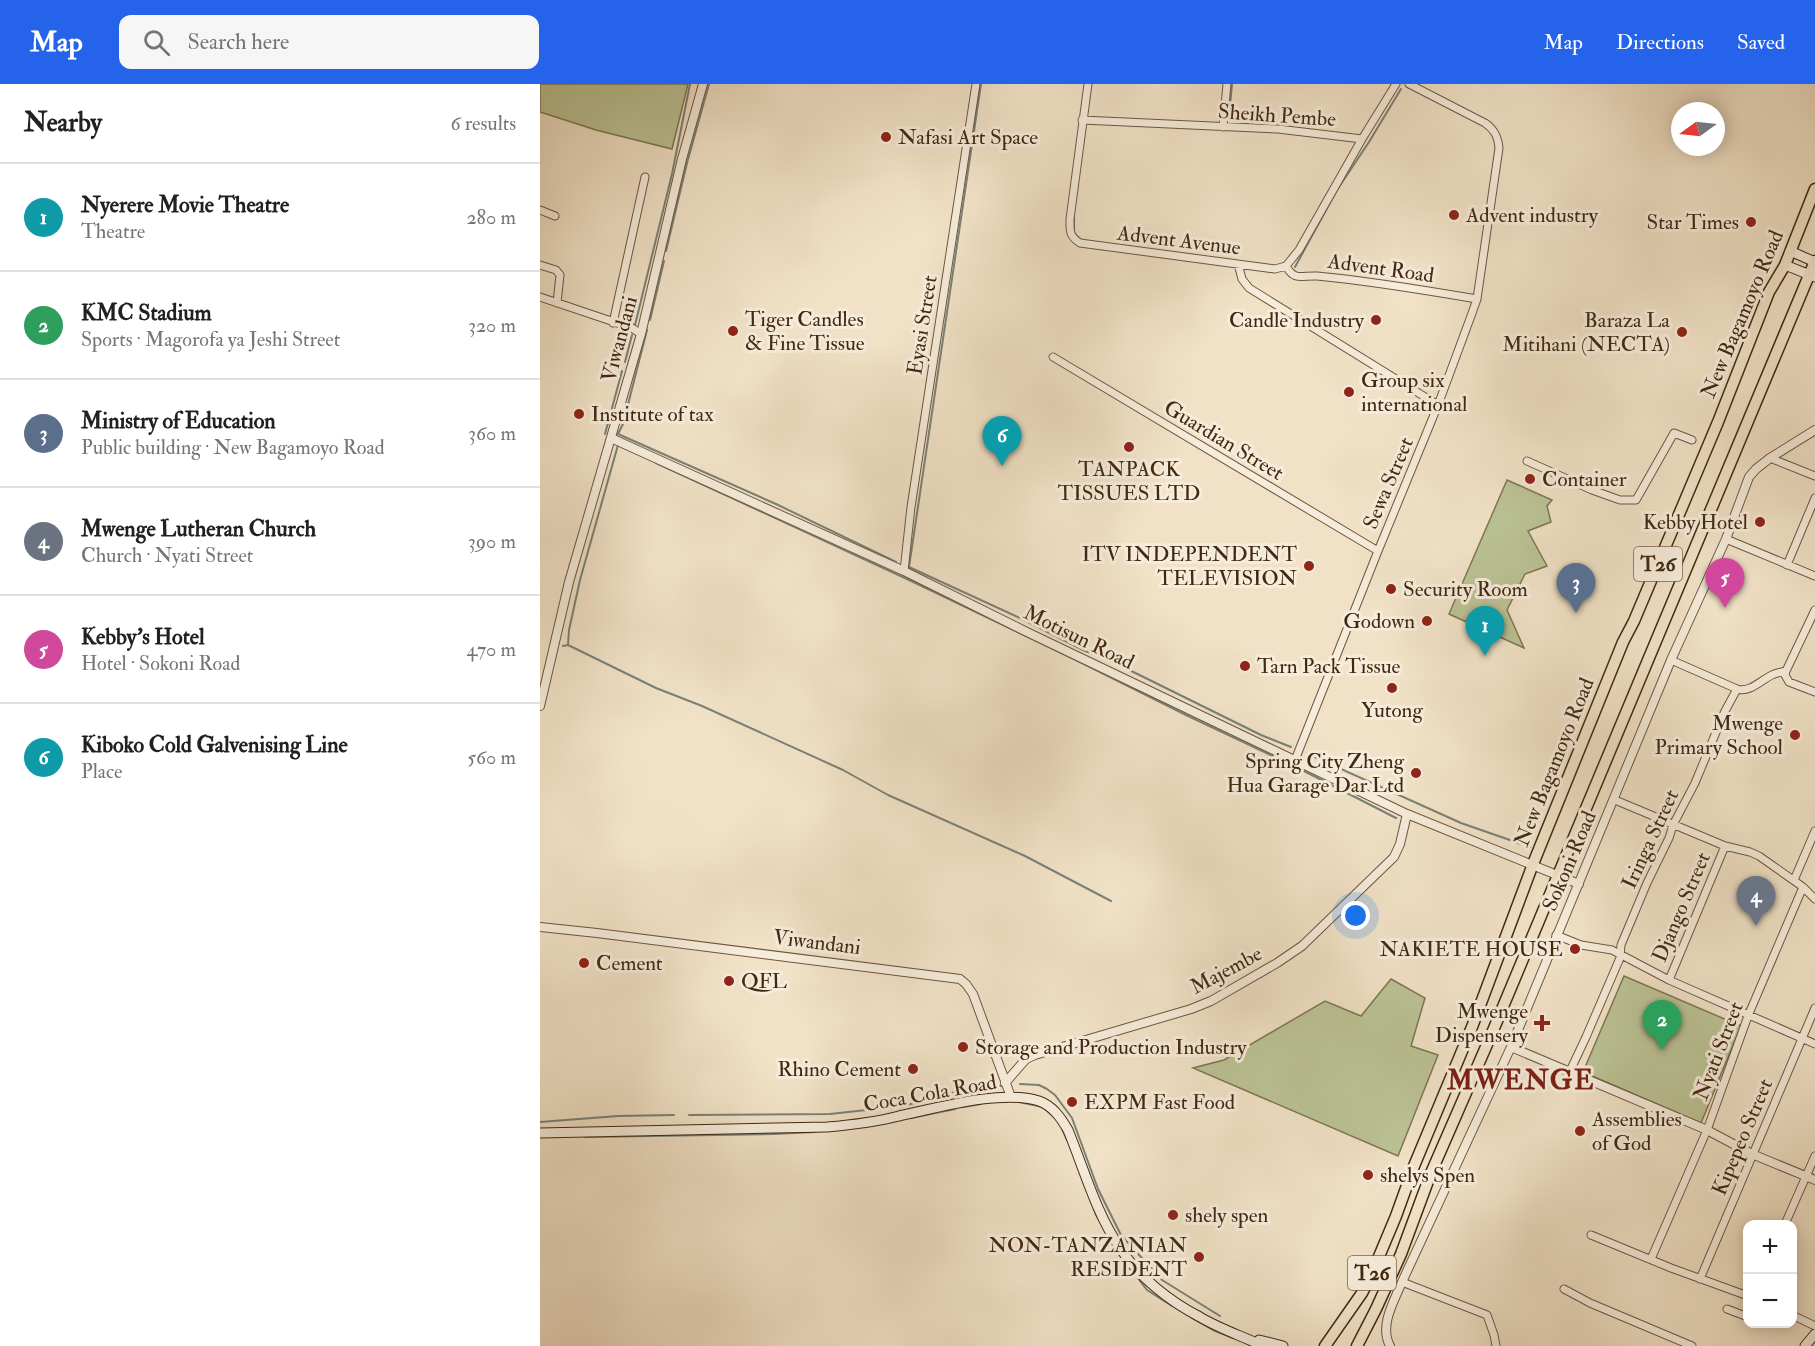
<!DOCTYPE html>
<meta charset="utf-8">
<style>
body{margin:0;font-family:"IM FELL Double Pica",serif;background:#f6f6f6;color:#202124}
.controls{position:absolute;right:18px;bottom:18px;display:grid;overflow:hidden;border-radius:12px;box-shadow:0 3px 15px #0003}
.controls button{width:54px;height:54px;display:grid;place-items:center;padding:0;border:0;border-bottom:2px solid #e0e0e0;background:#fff;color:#202124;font:30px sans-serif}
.compass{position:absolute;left:1131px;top:18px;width:54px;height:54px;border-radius:50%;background:#fff;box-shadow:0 3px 15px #0003;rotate:255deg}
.you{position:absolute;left:816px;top:832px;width:21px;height:21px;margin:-15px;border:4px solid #fff;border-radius:50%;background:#1a73e8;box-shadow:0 0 0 9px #1a73e833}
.badge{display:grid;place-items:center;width:39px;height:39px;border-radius:50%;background:#2563eb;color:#fff;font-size:20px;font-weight:700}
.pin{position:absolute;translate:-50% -50px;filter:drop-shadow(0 2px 3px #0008)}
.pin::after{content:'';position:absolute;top:32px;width:21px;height:18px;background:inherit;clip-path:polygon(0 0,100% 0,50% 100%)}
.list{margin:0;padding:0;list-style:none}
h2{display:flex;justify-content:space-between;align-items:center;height:78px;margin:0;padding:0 24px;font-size:26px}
h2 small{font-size:20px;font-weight:400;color:#757577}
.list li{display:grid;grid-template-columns:39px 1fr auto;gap:18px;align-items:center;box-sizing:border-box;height:108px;padding:0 24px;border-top:2px solid #e0e0e0}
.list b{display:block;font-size:22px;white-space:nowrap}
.list p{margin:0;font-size:20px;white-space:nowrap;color:#757577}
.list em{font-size:20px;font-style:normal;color:#757577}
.icon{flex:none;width:33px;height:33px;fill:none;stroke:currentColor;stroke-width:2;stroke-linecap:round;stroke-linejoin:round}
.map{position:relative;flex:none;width:1275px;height:1262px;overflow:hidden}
header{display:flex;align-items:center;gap:36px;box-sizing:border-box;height:84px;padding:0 30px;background:#2563eb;color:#fff}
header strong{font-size:28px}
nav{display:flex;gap:33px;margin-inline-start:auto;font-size:21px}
.search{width:420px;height:54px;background:#f6f6f6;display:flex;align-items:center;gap:15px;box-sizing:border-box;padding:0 21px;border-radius:12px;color:#757577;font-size:22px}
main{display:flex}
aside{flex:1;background:#fff}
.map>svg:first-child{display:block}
.green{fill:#bbc395;stroke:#7e7653;stroke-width:1.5}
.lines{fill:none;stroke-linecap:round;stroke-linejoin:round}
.stream{stroke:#798178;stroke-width:2}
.minor-casing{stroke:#6e563e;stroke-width:9}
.tertiary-casing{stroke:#6e563e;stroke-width:10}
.secondary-casing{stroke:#422811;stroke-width:11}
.trunk-casing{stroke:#422811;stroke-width:13}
.minor{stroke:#f6ecdb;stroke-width:7}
.tertiary{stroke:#f6ecdb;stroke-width:8}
.secondary{stroke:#f6ecdb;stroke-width:9}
.trunk{stroke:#f1e2c7;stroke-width:10}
.poi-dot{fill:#8f2418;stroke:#f6ecdb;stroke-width:2}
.labels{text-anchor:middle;stroke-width:6;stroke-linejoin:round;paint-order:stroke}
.shield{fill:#f6ecdb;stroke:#78634e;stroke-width:1.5}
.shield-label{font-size:20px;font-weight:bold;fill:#422811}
.street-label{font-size:21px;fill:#422811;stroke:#f6ecdb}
.poi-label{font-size:21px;fill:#422811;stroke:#f6ecdb;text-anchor:start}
.district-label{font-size:27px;font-weight:bold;letter-spacing:1.5px;fill:#7a1f14;stroke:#f6ecdb}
</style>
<header>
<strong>Map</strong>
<div class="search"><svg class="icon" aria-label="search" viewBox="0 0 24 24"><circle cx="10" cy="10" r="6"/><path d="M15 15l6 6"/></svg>Search here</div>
<nav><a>Map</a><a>Directions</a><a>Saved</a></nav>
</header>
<main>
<aside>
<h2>Nearby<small>6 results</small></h2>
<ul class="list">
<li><span class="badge" style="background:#0f9aa8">1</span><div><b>Nyerere Movie Theatre</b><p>Theatre</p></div><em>280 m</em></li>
<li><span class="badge" style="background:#2e9e5b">2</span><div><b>KMC Stadium</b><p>Sports · Magorofa ya Jeshi Street</p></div><em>320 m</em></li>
<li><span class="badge" style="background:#5c6f8a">3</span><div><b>Ministry of Education</b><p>Public building · New Bagamoyo Road</p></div><em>360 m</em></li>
<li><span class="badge" style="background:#6b7280">4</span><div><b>Mwenge Lutheran Church</b><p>Church · Nyati Street</p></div><em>390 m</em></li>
<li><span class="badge" style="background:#d1479c">5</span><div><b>Kebby's Hotel</b><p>Hotel · Sokoni Road</p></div><em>470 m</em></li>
<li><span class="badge" style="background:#0f9aa8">6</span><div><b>Kiboko Cold Galvenising Line</b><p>Place</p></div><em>560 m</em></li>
</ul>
</aside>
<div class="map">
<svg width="1275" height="1262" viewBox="0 0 1275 1262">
<rect width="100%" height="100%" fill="#f1e2c7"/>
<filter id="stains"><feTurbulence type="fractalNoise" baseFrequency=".00333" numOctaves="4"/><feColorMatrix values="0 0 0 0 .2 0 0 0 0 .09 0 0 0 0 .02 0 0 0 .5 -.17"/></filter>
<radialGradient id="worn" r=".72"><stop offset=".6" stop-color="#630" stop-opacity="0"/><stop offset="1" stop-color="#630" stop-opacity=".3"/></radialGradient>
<!-- green -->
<path class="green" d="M0,0H148L132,65L56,46L0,28Z
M967,396L1012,416L1007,422L1011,438L988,447L1007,482L985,490L967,526L984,564L909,530Z
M1084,892L1201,942L1161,1039L1043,988Z
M851,895L885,914L871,962L898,971L858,1072L653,984L684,976L785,917L821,932Z"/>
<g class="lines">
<!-- stream -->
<path class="stream" d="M689,33L692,0
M534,130V146
M126,167L147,79L169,0
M755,183L797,106L829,58L861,5
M110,236L124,177
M95,241L132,90L150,0
M107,246L83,340L78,350L236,420L356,478
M85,278L92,251
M65,350L82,287
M116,379L367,495L534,575L648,632L760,685L856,734
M369,483L441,0
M369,483L482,535L545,567L561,572L721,651L751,663
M28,561L29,546L40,496L78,361
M23,562L28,561L116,604L162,622L303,686L348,711L485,772L571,817
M770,671L921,739L990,763
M480,1000L499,1001L507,1005L515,1011L532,1034L558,1105L581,1151L622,1196L680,1232
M479,1018L503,1023L516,1035
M423,1023L441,1020
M149,1031L290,1030L363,1022L423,1006L461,1002
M371,1034L415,1025
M0,1038L78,1032L134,1031
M522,1045L527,1056
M45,1053L233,1050L276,1048
M551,1117L556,1131L576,1165
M590,1184L607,1206L632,1222
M652,1234L673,1246L693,1254"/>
<defs>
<path id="minor" d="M548,0L530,135C530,147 529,152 540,159L735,185L746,182
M542,36L738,45L822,55
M683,43L687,0
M0,126L15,132
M698,180L702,195L709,204L898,321
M0,181L16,186L20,191L17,219
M746,182L759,166L822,55L856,0
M746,182C755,198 762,191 777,192C831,197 884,206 937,215
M0,213L92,244L101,250
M73,239L105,93
M513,273L838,467
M1230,374L1275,392
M987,377L1052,406L1080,416H1096L1134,349L1152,356
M1186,455L1275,492
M1247,481L1275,414
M364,487L371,423L436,0
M1246,587L1245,591L1249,598L1275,608
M1197,605C1210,609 1221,596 1232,591C1236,589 1242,588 1246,587L1275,526
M755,676L838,467L898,321L931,232L937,215L959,64C958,52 954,45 945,39L869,0
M1075,716L1185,762L1210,768L1219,772L1263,803L1275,815
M1254,796L1275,747
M1016,851L1041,861L1072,866L1129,896L1275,960
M1129,896L1185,762
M1030,987L1046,953L1080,874L1081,861L1107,799L1129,754L1133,741L1155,699L1184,629L1197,605L1131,576
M1245,1140L1275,1072
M1051,1151L1131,1184L1208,1212
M1111,1175L1167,1046L1208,932L1263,803
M1160,1195L1275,924
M862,1198L947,1231L954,1251L956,1262
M1024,1205L1050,1219L1152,1262
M1187,1225L1208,1233
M1252,1231L1275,1242"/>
<path id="tertiary" d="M71,354L364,487L489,549L867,730L1039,800
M0,622L29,498L101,250L142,75L163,0
M0,843L57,849L420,895L426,900L433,910L471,1013
M971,963L1167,1046L1212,1070L1275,1096
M465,999L486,975L495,971L651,925L671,917L737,879L762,862L854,773L860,760L867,730
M850,1262C839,1242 854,1217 862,1198L971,963L1131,576L1186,455L1209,393L1216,385L1230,374L1275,346"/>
<path id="secondary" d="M1250,167L1275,178
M1245,181L1275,193
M0,1049L287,1043C311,1041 336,1038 359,1032C397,1024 462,1005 499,1017C513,1022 521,1034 528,1046C544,1085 556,1129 580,1164C599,1193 629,1217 660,1233C680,1245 702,1252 723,1262
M719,1256L743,1262
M1265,1262L1275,1250"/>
<path id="trunk" d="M785,1262L822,1209L830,1194L856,1132L874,1082L932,943L993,780L1083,558L1094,537L1178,338L1229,208L1245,181L1275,105
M817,1262L836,1225L861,1170L891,1089L952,949L1275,177"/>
</defs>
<!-- minor casing -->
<use href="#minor" class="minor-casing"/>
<!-- tertiary casing -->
<use href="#tertiary" class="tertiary-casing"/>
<!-- secondary casing -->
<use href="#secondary" class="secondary-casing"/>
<!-- trunk casing -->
<use href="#trunk" class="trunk-casing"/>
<!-- minor -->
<use href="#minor" class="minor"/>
<!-- tertiary -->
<use href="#tertiary" class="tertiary"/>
<!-- secondary -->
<use href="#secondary" class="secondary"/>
<!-- trunk -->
<use href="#trunk" class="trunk"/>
</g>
<!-- markers -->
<g class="poi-dot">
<circle cx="346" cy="53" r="6"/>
<circle cx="914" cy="131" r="6"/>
<circle cx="1211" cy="138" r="6"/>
<circle cx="836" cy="236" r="6"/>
<circle cx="193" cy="247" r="6"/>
<circle cx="1142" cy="248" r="6"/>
<circle cx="809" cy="308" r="6"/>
<circle cx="39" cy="330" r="6"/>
<circle cx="589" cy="363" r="6"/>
<circle cx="990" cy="395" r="6"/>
<circle cx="1220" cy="438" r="6"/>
<circle cx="769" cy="482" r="6"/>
<circle cx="851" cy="505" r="6"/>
<circle cx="887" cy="537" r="6"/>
<circle cx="705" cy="582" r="6"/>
<circle cx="852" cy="604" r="6"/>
<circle cx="1255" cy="651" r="6"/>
<circle cx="876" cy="689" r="6"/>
<circle cx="1035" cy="865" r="6"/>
<circle cx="44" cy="879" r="6"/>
<circle cx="189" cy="897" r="6"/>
<path d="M999 930h6v6h6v6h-6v6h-6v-6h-6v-6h6z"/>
<circle cx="423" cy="963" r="6"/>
<circle cx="373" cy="985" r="6"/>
<circle cx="532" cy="1018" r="6"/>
<circle cx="1040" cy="1047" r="6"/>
<circle cx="828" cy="1091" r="6"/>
<circle cx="633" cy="1131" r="6"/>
<circle cx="659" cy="1173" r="6"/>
</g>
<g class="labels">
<!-- shield labels -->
<g class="shield">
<rect x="1094" y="463" width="48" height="34" rx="4.5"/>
<rect x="808" y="1172" width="48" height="34" rx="4.5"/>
</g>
<g class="shield-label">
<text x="1118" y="487">T26</text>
<text x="832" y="1196">T26</text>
</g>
<!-- street labels -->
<g class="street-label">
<text transform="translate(737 31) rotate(4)" y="7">Sheikh Pembe</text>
<text transform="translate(639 156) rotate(7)" y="7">Advent Avenue</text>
<text transform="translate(841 184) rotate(8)" y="7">Advent Road</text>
<text transform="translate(1202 230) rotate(-67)" y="7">New Bagamoyo Road</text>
<text transform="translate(382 241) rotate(-81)" y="7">Eyasi Street</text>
<text transform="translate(79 255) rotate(-75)" y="7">Viwandani</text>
<text transform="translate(684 356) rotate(31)" y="7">Guardian Street</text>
<text transform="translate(848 399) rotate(-67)" y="7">Sewa Street</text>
<text transform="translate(539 553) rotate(26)" y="7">Motisun Road</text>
<text transform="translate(1014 678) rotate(-68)" y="7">New Bagamoyo Road</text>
<text transform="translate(1110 755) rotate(-65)" y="7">Iringa Street</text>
<text transform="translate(1029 777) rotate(-67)" y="7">Sokoni Road</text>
<text transform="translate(1141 823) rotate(-67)" y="7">Django Street</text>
<text transform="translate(277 858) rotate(7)" y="7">Viwandani</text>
<text transform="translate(686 886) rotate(-28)" y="7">Majembe</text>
<text transform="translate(1178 967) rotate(-69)" y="7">Nyati Street</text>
<text transform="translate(390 1009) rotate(-10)" y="7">Coca Cola Road</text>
<text transform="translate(1202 1053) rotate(-67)" y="7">Kipepeo Street</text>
</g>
<!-- poi labels -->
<g class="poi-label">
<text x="358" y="60">Nafasi Art Space</text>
<text x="926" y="138">Advent industry</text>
<text x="1199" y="145" text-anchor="end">Star Times</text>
<text x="205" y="242">Tiger Candles<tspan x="205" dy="24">&amp; Fine Tissue</tspan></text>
<text x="824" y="243" text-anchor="end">Candle Industry</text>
<text x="1130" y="243" text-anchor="end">Baraza La<tspan x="1130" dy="24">Mitihani (NECTA)</tspan></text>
<text x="821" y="303">Group six<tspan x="821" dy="24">international</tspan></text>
<text x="51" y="337">Institute of tax</text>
<text x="589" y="392" text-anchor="middle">TANPACK<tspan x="589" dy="24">TISSUES LTD</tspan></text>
<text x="1002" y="402">Container</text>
<text x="1208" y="445" text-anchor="end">Kebby Hotel</text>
<text x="757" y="477" text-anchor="end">ITV INDEPENDENT<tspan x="757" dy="24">TELEVISION</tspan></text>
<text x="863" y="512">Security Room</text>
<text x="875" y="544" text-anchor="end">Godown</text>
<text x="717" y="589">Tarn Pack Tissue</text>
<text x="852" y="633" text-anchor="middle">Yutong</text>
<text x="1243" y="646" text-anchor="end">Mwenge<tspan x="1243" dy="24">Primary School</tspan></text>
<text x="864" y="684" text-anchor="end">Spring City Zheng<tspan x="864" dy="24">Hua Garage Dar Ltd</tspan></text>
<text x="1023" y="872" text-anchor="end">NAKIETE HOUSE</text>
<text x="56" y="886">Cement</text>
<text x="201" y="904">QFL</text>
<text x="988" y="934" text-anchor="end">Mwenge<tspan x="988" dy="24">Dispensery</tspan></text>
<text x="435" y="970">Storage and Production Industry</text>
<text x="361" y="992" text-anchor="end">Rhino Cement</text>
<text x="544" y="1025">EXPM Fast Food</text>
<text x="1052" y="1042">Assemblies<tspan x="1052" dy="24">of God</tspan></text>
<text x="840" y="1098">shelys Spen</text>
<text x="645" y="1138">shely spen</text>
<text x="647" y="1168" text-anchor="end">NON-TANZANIAN<tspan x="647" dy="24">RESIDENT</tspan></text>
</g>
<!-- district labels -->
<g class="district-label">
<text x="981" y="1005">MWENGE</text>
</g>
</g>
<rect width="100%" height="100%" filter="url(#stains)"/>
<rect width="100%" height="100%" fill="url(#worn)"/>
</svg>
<div class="controls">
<button>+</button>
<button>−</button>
</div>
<svg class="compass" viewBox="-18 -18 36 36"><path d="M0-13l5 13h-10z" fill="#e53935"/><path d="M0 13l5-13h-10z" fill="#757577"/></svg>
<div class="you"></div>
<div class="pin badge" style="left:945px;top:572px;background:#0f9aa8">1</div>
<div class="pin badge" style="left:1122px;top:966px;background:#2e9e5b">2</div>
<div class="pin badge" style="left:1036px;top:529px;background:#5c6f8a">3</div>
<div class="pin badge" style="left:1216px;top:842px;background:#6b7280">4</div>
<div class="pin badge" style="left:1185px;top:524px;background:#d1479c">5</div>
<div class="pin badge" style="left:462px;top:382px;background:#0f9aa8">6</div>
</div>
</main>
